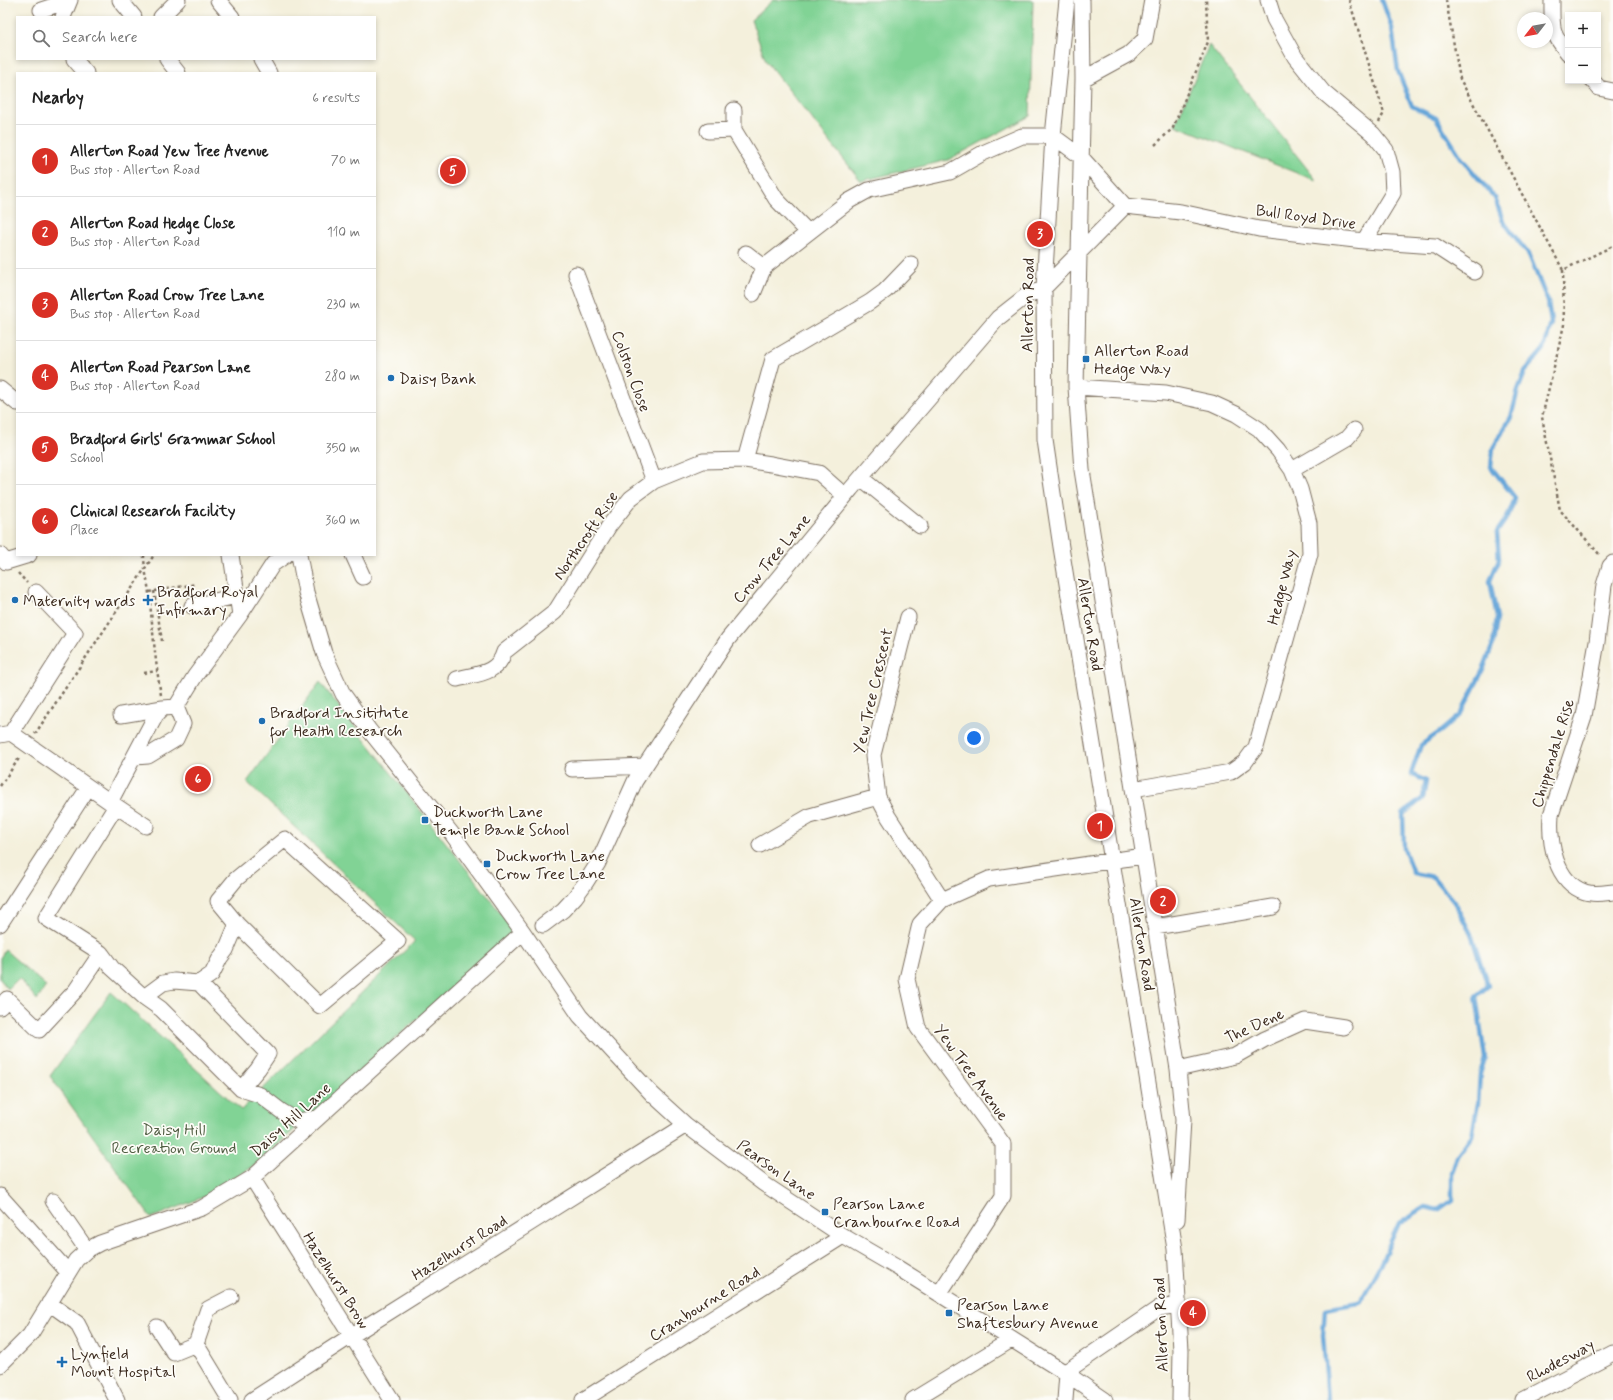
<!DOCTYPE html>
<meta charset="utf-8">
<style>
body{margin:0;font-family:Mynerve,sans-serif;background:#f6f6f6;color:#222}
.controls{position:absolute;right:12px;top:12px;display:grid;overflow:hidden;border-radius:0px;box-shadow:0 2px 6px #0003}
.controls button{width:36px;height:36px;display:grid;place-items:center;padding:0;border:0;border-bottom:1px solid #e0e0e0;background:#fff;color:#222;font:20px sans-serif}
.compass{position:absolute;left:1517px;top:12px;width:36px;height:36px;border-radius:50%;background:#fff;box-shadow:0 2px 6px #0003;rotate:239deg}
.you{position:absolute;left:974px;top:738px;width:14px;height:14px;margin:-10px;border:3px solid #fff;border-radius:50%;background:#1a73e8;box-shadow:0 0 0 6px #1a73e833}
.badge{display:grid;place-items:center;width:26px;height:26px;border-radius:50%;background:#d93025;color:#fff;font-size:13px;font-weight:700}
.pin{position:absolute;translate:-50% -50%;border:2px solid #fff;box-shadow:0 1px 4px #0006}
.list{margin:0;padding:0;list-style:none}
h2{display:flex;justify-content:space-between;align-items:center;height:52px;margin:0;padding:0 16px;font-size:17px}
h2 small{font-size:13px;font-weight:400;color:#767676}
.list li{display:grid;grid-template-columns:26px 1fr auto;gap:12px;align-items:center;box-sizing:border-box;height:72px;padding:0 16px;border-top:1px solid #e0e0e0}
.list b{display:block;font-size:15px;white-space:nowrap}
.list p{margin:0;font-size:13px;white-space:nowrap;color:#767676}
.list em{font-size:13px;font-style:normal;color:#767676}
.icon{flex:none;width:22px;height:22px;fill:none;stroke:currentColor;stroke-width:2;stroke-linecap:round;stroke-linejoin:round}
.map{position:relative;flex:none;width:1613px;height:1400px;overflow:hidden}
.search{position:absolute;background:#fff;box-shadow:0 2px 6px #0003;left:16px;top:16px;width:360px;height:44px;display:flex;align-items:center;gap:10px;box-sizing:border-box;padding:0 14px;border-radius:0px;color:#767676;font-size:15px}
.panel{position:absolute;background:#fff;box-shadow:0 2px 6px #0003;left:16px;top:72px;width:360px;height:484px;border-radius:0px}
.map>svg:first-child{display:block}
.green{fill:#81d395;stroke:#5e7e5a}
.lines{fill:none;stroke-linecap:round;stroke-linejoin:round}
.stream{stroke:#66a6d9;stroke-width:4.5}
.minor-casing{stroke:#7c6f60;stroke-width:17}
.path{stroke:#7c6f60;stroke-width:2.5;stroke-dasharray:3 3;stroke-linecap:butt}
.minor{stroke:#fff;stroke-width:15}
.poi-dot{fill:#1f6fb2;stroke:#fdfcf7;stroke-width:1.5}
.labels{text-anchor:middle;stroke-width:3.5;stroke-linejoin:round;paint-order:stroke}
.street-label{font-size:16px;fill:#3b2a1e;stroke:#fdfcf7}
.poi-label{font-size:16px;fill:#3b2a1e;stroke:#fdfcf7;text-anchor:start}
.park-label{font-size:16px;fill:#505d42;stroke:#fdfcf7}
</style>
<div class="map">
<svg width="1613" height="1400" viewBox="0 0 1613 1400">
<rect width="100%" height="100%" fill="#fdfcf7"/>
<filter id="ink" filterUnits="userSpaceOnUse"><feTurbulence type="fractalNoise" baseFrequency=".025" numOctaves="2"/><feDisplacementMap in="SourceGraphic" scale="8" xChannelSelector="R" yChannelSelector="G"/><feConvolveMatrix kernelMatrix="1 2 1 2 8 2 1 2 1" color-interpolation-filters="sRGB"/></filter>
<filter id="wash" filterUnits="userSpaceOnUse"><feTurbulence type="fractalNoise" baseFrequency=".012" numOctaves="4" result="noise"/><feDisplacementMap in="SourceGraphic" scale="16" xChannelSelector="R" yChannelSelector="G"/><feGaussianBlur stdDeviation="0.9" result="paint"/><feColorMatrix in="noise" values="0 0 0 0 0 0 0 0 0 0 0 0 0 0 0 0 0 1.4 0 .05"/><feComposite in="paint" operator="in"/></filter>
<g filter="url(#wash)">
<rect width="100%" height="100%" fill="#f4f0dc"/>
<!-- green -->
<path class="green" d="M773,0H1033L1030,116L948,160L861,181L766,61L751,20Z
M1209,45L1317,181L1175,125Z
M320,682L515,931L254,1166L206,1196L151,1218L50,1076L111,992L241,1110L415,941L247,782Z
M5,950L46,986L37,1000L19,978L8,989L0,979V958Z"/>
<g class="lines">
<!-- stream -->
<path class="stream" d="M1328,1400L1323,1335L1325,1309L1359,1303L1380,1265L1399,1223L1425,1207L1438,1210L1452,1200V1173L1457,1156L1472,1136L1478,1103L1480,1074L1485,1058L1476,996L1488,986L1471,934L1454,902L1433,877L1413,873L1404,849L1403,814L1423,798L1426,781L1411,774L1421,745L1441,731L1460,715L1483,670L1493,644L1497,618L1490,581L1499,559L1497,532L1508,516L1515,498L1491,467L1493,448L1511,417L1518,390L1526,370L1544,349L1551,323L1548,302L1529,255L1503,221L1495,198L1462,159L1436,118L1412,106L1398,71L1392,28L1382,0"/>
</g>
</g>
<g filter="url(#ink)">
<g class="lines">
<defs>
<path id="minor" d="M120,0L134,17
M218,0L232,17
M1067,0L1053,136L1044,288L1045,440L1061,547L1175,1249L1181,1350L1180,1400
M1082,0L1083,79L1076,387L1082,470L1178,1069L1183,1120L1177,1220
M1268,0L1274,19L1295,57L1323,92L1373,134L1386,150L1392,172L1393,193L1364,241
M1552,0C1552,28 1550,31 1568,53
M41,10L56,5L65,0
M63,17L70,0
M161,17L178,0
M74,59L86,73
M167,59L178,73
M261,59L269,73
M1083,79L1129,54L1145,39L1152,0
M1593,81L1599,88L1613,91
M734,130V110
M708,131L734,130L776,199L808,232
M746,253L764,267
M576,274L654,481
M753,294L764,267L849,201L869,190L950,172L983,153L1022,136H1053L1080,156L1125,206L1181,212L1259,229L1364,241L1435,246L1475,272
M1076,387L1166,393L1212,403L1236,414L1259,429L1278,450L1292,470L1300,489L1309,523L1310,554L1256,747L1245,762L1231,772L1133,789
M0,389L17,403
M745,460L773,359L870,302L885,291L911,264
M1292,470L1347,438L1354,430
M861,478L920,526
M0,555L6,562L29,555
M231,555L240,615
M299,555L306,592L324,653L343,694L369,730L452,834L523,932L580,1016L652,1094L686,1125L764,1184L843,1236L898,1268L1067,1374L1105,1400
M353,555L363,577
M1613,563L1610,566L1604,585L1597,642L1584,716L1551,815C1549,842 1555,882 1585,892C1594,895 1604,893 1613,892
M192,606L237,596
M908,617L873,755L878,797L888,816L942,900
M457,679C476,674 498,674 504,652L555,612L609,526L631,498L654,481L703,461L745,460L771,464L819,473L845,496
M176,707L195,676L240,615L273,564L286,555
M121,715L163,708
M11,733L75,633L36,592
M0,735L11,733L110,802L156,715L163,708L176,707
M135,757L148,756L176,739L183,724L176,707
M572,769L645,766
M110,802L146,826
M760,845L810,816L878,797
M0,924L88,788
M543,925L563,910L575,897L586,882L598,863L635,781L728,639L851,489L998,318L1026,296L1044,288L1125,206
M1155,927L1273,907
M101,953L112,968L144,997L161,1009L241,1089L258,1069L268,1054L199,983L174,981L163,983L144,997
M199,983L212,974L220,958L226,950L237,924L218,901L236,879L285,839L398,941L320,1006L237,924
M0,1007L7,999L39,1030L76,990L101,953L46,918L116,806
M1178,1069L1235,1056L1265,1039L1305,1021L1344,1027
M241,1089L260,1095L281,1111L298,1121L318,1118
M252,1178L392,1400
M0,1196L68,1272
M53,1201L87,1250
M939,1294L1003,1196V1144L918,1028L907,979L920,924L942,900L989,879L1143,856
M49,1303L77,1323L117,1400
M157,1327L174,1353L196,1344L230,1400
M196,1344L208,1309L231,1297
M0,1365L30,1335L76,1260L87,1250L100,1243L202,1208L252,1178L523,932
M1064,1373L1159,1308L1179,1305
M252,1400L351,1336L686,1125
M583,1400L843,1236
M913,1400L1011,1340
M1065,1400L1067,1374
M1523,1400L1613,1353"/>
</defs>
<!-- minor casing -->
<use href="#minor" class="minor-casing"/>
<!-- path -->
<path class="path" d="M1349,0L1384,113L1379,122
M1446,0L1460,79L1563,270L1613,246
M1155,145L1173,128L1208,42L1206,0
M1563,270L1564,325L1542,417L1560,510L1600,555
M144,555C144,569 148,581 149,594C153,628 155,662 161,695
M18,573L27,583
M154,591L162,641
M149,592L196,584
M144,673L157,671
M35,734L154,555
M0,786L20,757"/>
<!-- minor -->
<use href="#minor" class="minor"/>
</g>
</g>
<!-- markers -->
<g class="poi-dot">
<rect x="1082" y="355" width="8" height="8" rx="2"/>
<circle cx="391" cy="378" r="4"/>
<circle cx="15" cy="600" r="4"/>
<path d="M146 594h4v4h4v4h-4v4h-4v-4h-4v-4h4z"/>
<circle cx="262" cy="721" r="4"/>
<rect x="421" y="816" width="8" height="8" rx="2"/>
<rect x="483" y="860" width="8" height="8" rx="2"/>
<rect x="821" y="1208" width="8" height="8" rx="2"/>
<rect x="945" y="1309" width="8" height="8" rx="2"/>
<path d="M60 1356h4v4h4v4h-4v4h-4v-4h-4v-4h4z"/>
</g>
<g class="labels">
<!-- street labels -->
<g class="street-label">
<text transform="translate(1306 216) rotate(8)" y="6">Bull Royd Drive</text>
<text transform="translate(1027 305) rotate(-89)" y="6">Allerton Road</text>
<text transform="translate(632 371) rotate(70)" y="6">Colston Close</text>
<text transform="translate(585 535) rotate(-56)" y="6">Northcroft Rise</text>
<text transform="translate(771 558) rotate(-50)" y="6">Crow Tree Lane</text>
<text transform="translate(1281 587) rotate(-76)" y="6">Hedge Way</text>
<text transform="translate(1091 624) rotate(81)" y="6">Allerton Road</text>
<text transform="translate(872 691) rotate(-77)" y="6">Yew Tree Crescent</text>
<text transform="translate(1552 753) rotate(-73)" y="6">Chippendale Rise</text>
<text transform="translate(1143 944) rotate(81)" y="6">Allerton Road</text>
<text transform="translate(1254 1025) rotate(-25)" y="6">The Dene</text>
<text transform="translate(972 1072) rotate(54)" y="6">Yew Tree Avenue</text>
<text transform="translate(290 1119) rotate(-42)" y="6">Daisy Hill Lane</text>
<text transform="translate(777 1169) rotate(35)" y="6">Pearson Lane</text>
<text transform="translate(459 1247) rotate(-32)" y="6">Hazelhurst Road</text>
<text transform="translate(337 1280) rotate(58)" y="6">Hazelhurst Brow</text>
<text transform="translate(704 1303) rotate(-32)" y="6">Cranbourne Road</text>
<text transform="translate(1160 1325) rotate(-92)" y="6">Allerton Road</text>
<text transform="translate(1560 1360) rotate(-28)" y="6">Rhodesway</text>
</g>
<!-- poi labels -->
<g class="poi-label">
<text x="1094" y="356">Allerton Road<tspan x="1094" dy="18">Hedge Way</tspan></text>
<text x="399" y="384">Daisy Bank</text>
<text x="157" y="597">Bradford Royal<tspan x="157" dy="18">Infirmary</tspan></text>
<text x="23" y="606">Maternity wards</text>
<text x="270" y="718">Bradford Insititute<tspan x="270" dy="18">for Health Research</tspan></text>
<text x="433" y="817">Duckworth Lane<tspan x="433" dy="18">Temple Bank School</tspan></text>
<text x="495" y="861">Duckworth Lane<tspan x="495" dy="18">Crow Tree Lane</tspan></text>
<text x="833" y="1209">Pearson Lane<tspan x="833" dy="18">Cranbourne Road</tspan></text>
<text x="957" y="1310">Pearson Lane<tspan x="957" dy="18">Shaftesbury Avenue</tspan></text>
<text x="71" y="1359">Lynfield<tspan x="71" dy="18">Mount Hospital</tspan></text>
</g>
<!-- park labels -->
<g class="park-label">
<text x="174" y="1135">Daisy Hill<tspan x="174" dy="18">Recreation Ground</tspan></text>
</g>
</g>
</svg>
<div class="controls">
<button>+</button>
<button>−</button>
</div>
<svg class="compass" viewBox="-18 -18 36 36"><path d="M0-13l5 13h-10z" fill="#e53935"/><path d="M0 13l5-13h-10z" fill="#767676"/></svg>
<div class="you"></div>
<div class="pin badge" style="left:1100px;top:826px">1</div>
<div class="pin badge" style="left:1163px;top:901px">2</div>
<div class="pin badge" style="left:1040px;top:234px">3</div>
<div class="pin badge" style="left:1193px;top:1313px">4</div>
<div class="pin badge" style="left:453px;top:171px">5</div>
<div class="pin badge" style="left:198px;top:779px">6</div>
<div class="search"><svg class="icon" aria-label="search" viewBox="0 0 24 24"><circle cx="10" cy="10" r="6"/><path d="M15 15l6 6"/></svg>Search here</div>
<section class="panel">
<h2>Nearby<small>6 results</small></h2>
<ul class="list">
<li><span class="badge">1</span><div><b>Allerton Road Yew Tree Avenue</b><p>Bus stop · Allerton Road</p></div><em>70 m</em></li>
<li><span class="badge">2</span><div><b>Allerton Road Hedge Close</b><p>Bus stop · Allerton Road</p></div><em>110 m</em></li>
<li><span class="badge">3</span><div><b>Allerton Road Crow Tree Lane</b><p>Bus stop · Allerton Road</p></div><em>230 m</em></li>
<li><span class="badge">4</span><div><b>Allerton Road Pearson Lane</b><p>Bus stop · Allerton Road</p></div><em>280 m</em></li>
<li><span class="badge">5</span><div><b>Bradford Girls' Grammar School</b><p>School</p></div><em>350 m</em></li>
<li><span class="badge">6</span><div><b>Clinical Research Facility</b><p>Place</p></div><em>360 m</em></li>
</ul>
</section>
</div>
